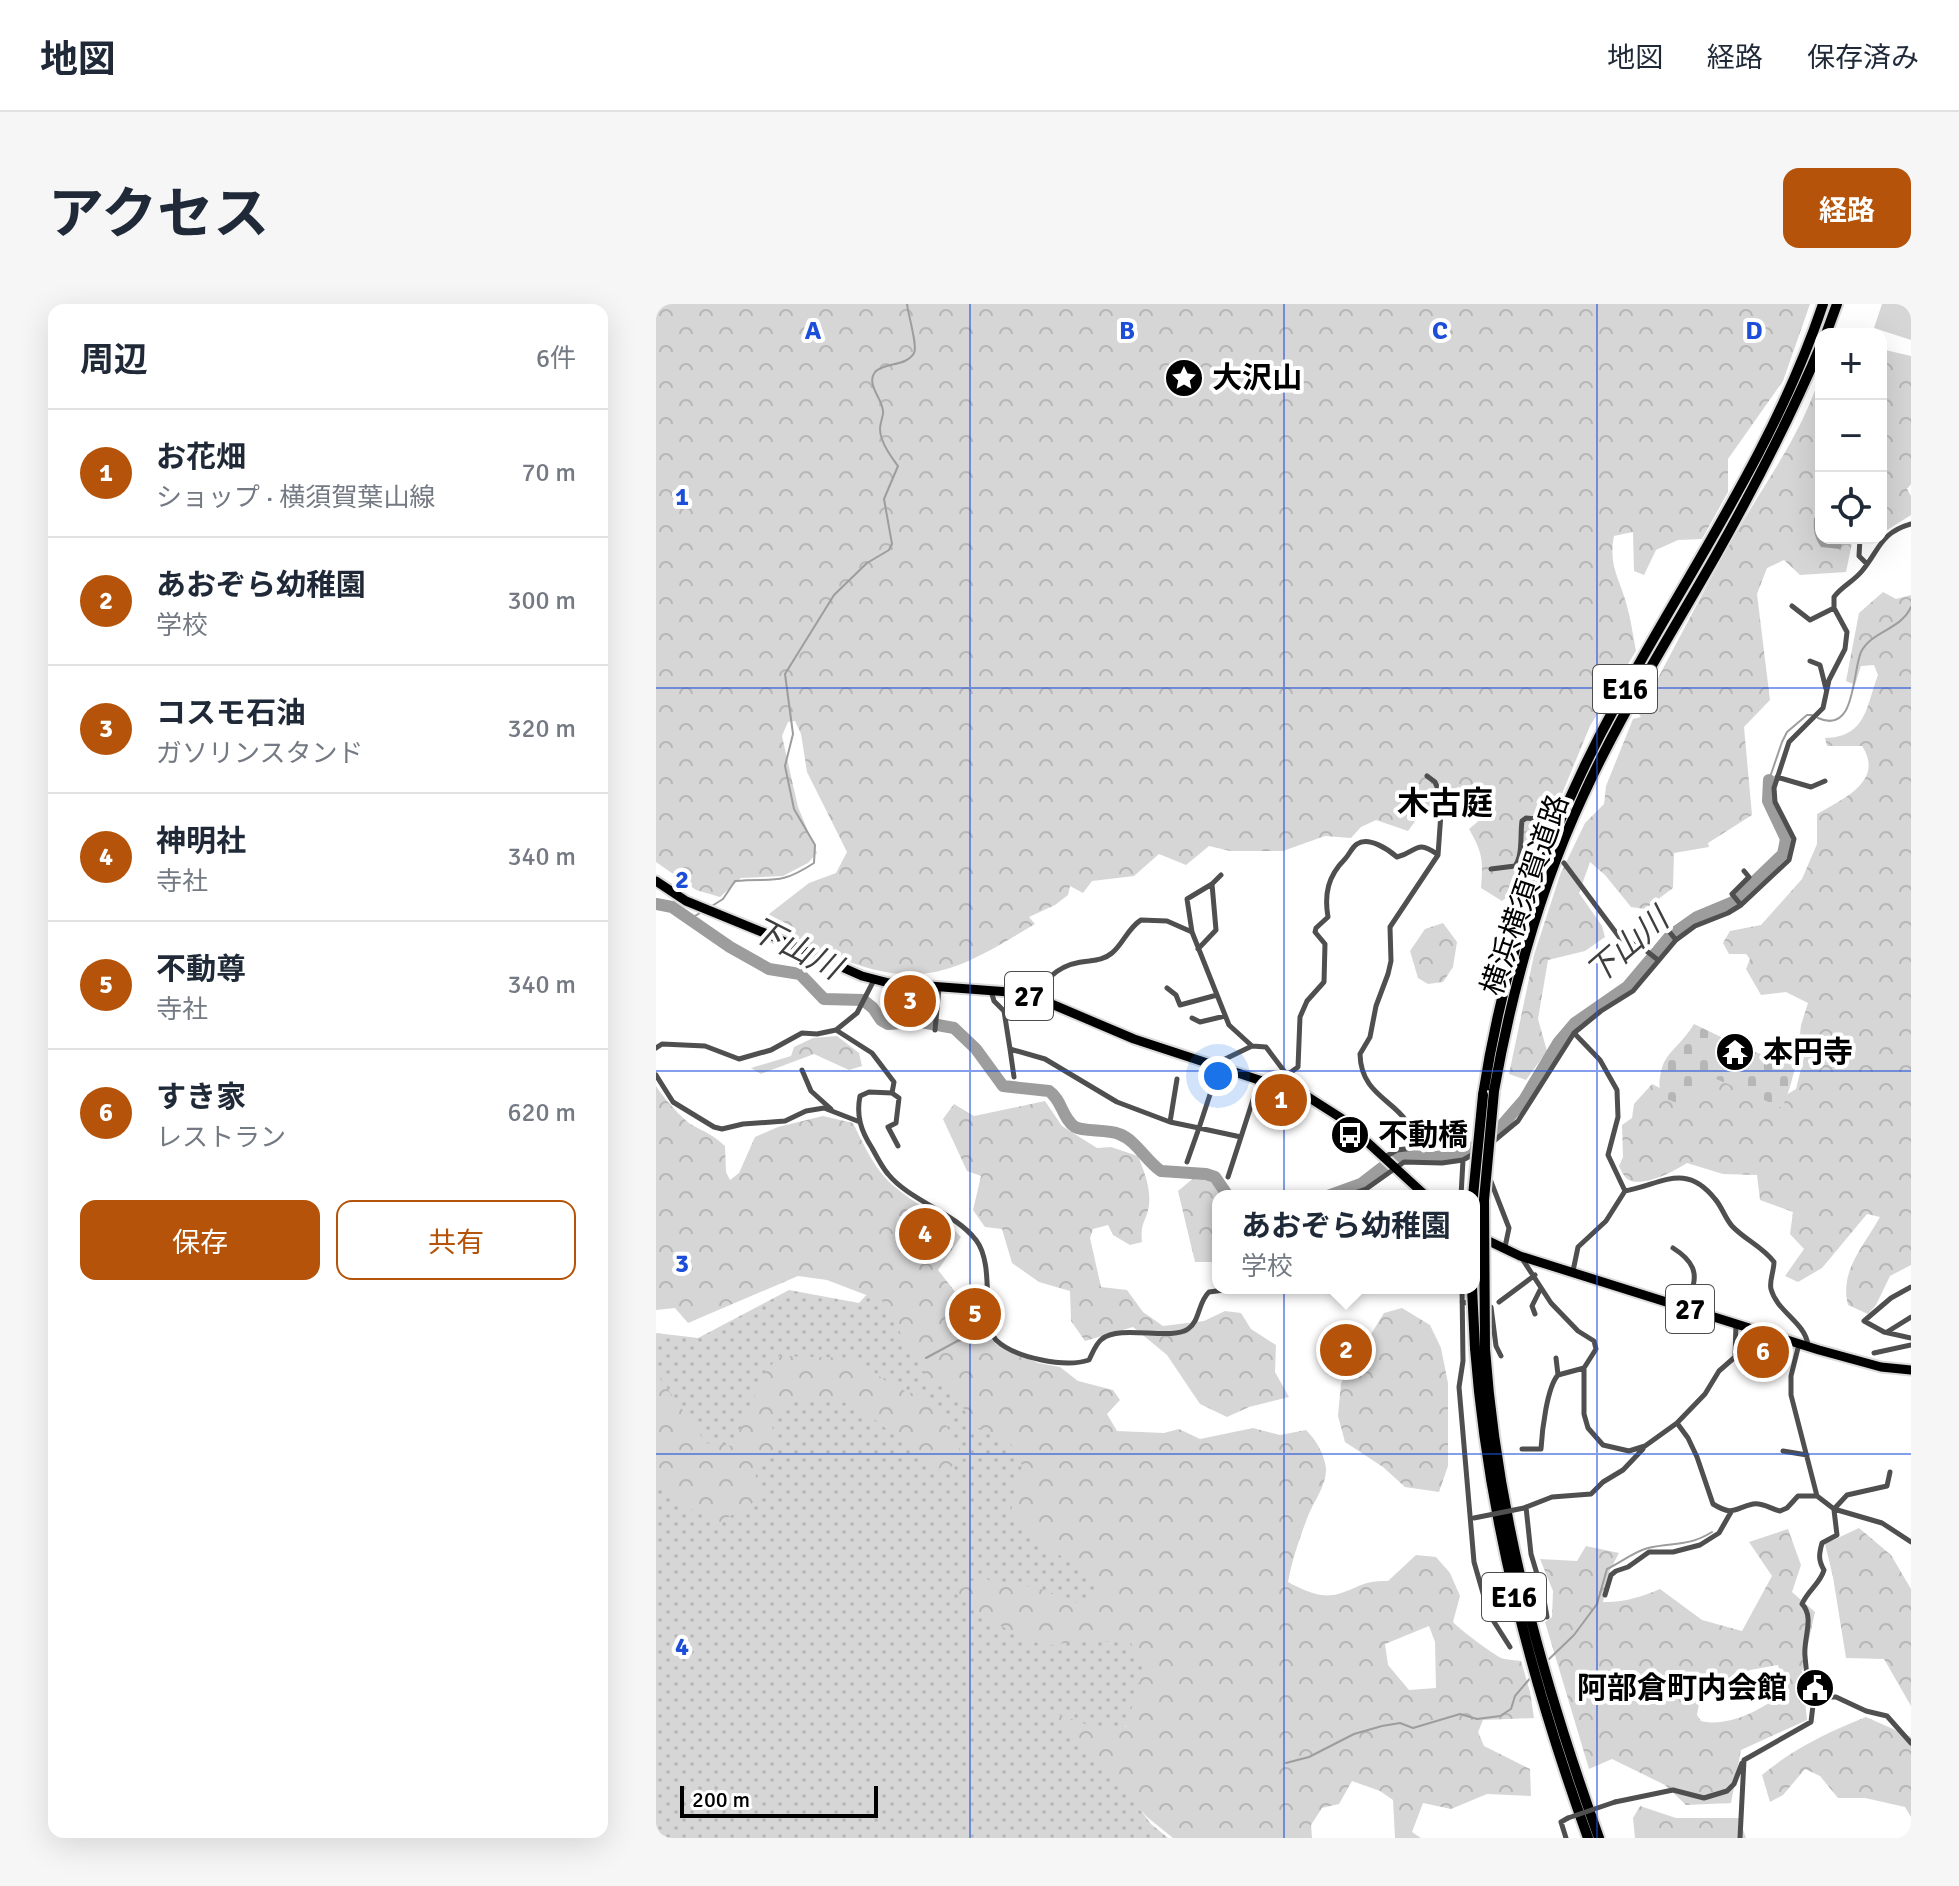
<!DOCTYPE html>
<html lang="ja">
<meta charset="utf-8">
<style>
body{margin:0;font-family:Signika,"Noto Sans JP",sans-serif;background:#f6f6f7;color:#1f2937}
.controls{position:absolute;right:24px;top:24px;display:grid;overflow:hidden;border-radius:16px;box-shadow:0 8px 32px #0002}
.controls button{width:72px;height:72px;display:grid;place-items:center;padding:0;border:0;border-bottom:2px solid #e0e1e3;background:#fff;color:#1f2937;font:40px sans-serif}
.scale{position:absolute;left:24px;bottom:20px;width:198px;box-sizing:border-box;padding-left:8px;border:4px solid #000;border-top:0;font-size:22px;line-height:28px;white-space:nowrap;color:#000;-webkit-text-stroke:6px #fff;paint-order:stroke}
.you{position:absolute;left:562px;top:772px;width:28px;height:28px;margin:-20px;border:6px solid #fff;border-radius:50%;background:#1a73e8;box-shadow:0 0 0 12px #1a73e833}
.badge{display:grid;place-items:center;width:52px;height:52px;border-radius:50%;background:#b45309;color:#fff;font-size:26px;font-weight:700}
.pin{position:absolute;translate:-50% -50%;border:4px solid #fff;box-shadow:0 2px 8px #0006}
.popup{position:absolute;left:556px;top:886px;width:268px;height:104px;box-sizing:border-box;display:grid;place-content:center;border-radius:16px;background:#fff;filter:drop-shadow(0 2px 6px #0005);font-size:26px;white-space:nowrap;color:#747a83}
.popup b{font-size:30px;color:#1f2937}
.popup::after{content:'';position:absolute;left:50%;top:100%;margin-left:-16px;border:16px solid transparent;border-top-color:#fff}
.list{margin:0;padding:0;list-style:none}
h2{display:flex;justify-content:space-between;align-items:center;height:104px;margin:0;padding:0 32px;font-size:34px}
h2 small{font-size:26px;font-weight:400;color:#747a83}
.list li{display:grid;grid-template-columns:52px 1fr auto;gap:24px;align-items:center;box-sizing:border-box;height:128px;padding:0 32px;border-top:2px solid #e0e1e3}
.list b{display:block;font-size:30px;white-space:nowrap}
.list p{margin:0;font-size:26px;white-space:nowrap;color:#747a83}
.list em{font-size:26px;font-style:normal;color:#747a83}
.actions{display:flex;gap:16px;padding:24px 32px}
.actions a{flex:1;padding:18px 0;border:2px solid #b45309;border-radius:16px;text-align:center;font-size:28px;color:#b45309}
.actions .main{background:#b45309;color:#fff}
.icon{flex:none;width:44px;height:44px;fill:none;stroke:currentColor;stroke-width:2;stroke-linecap:round;stroke-linejoin:round}
.map{position:relative;flex:none;width:1255px;height:1534px;overflow:hidden;border-radius:16px}
header{display:flex;align-items:center;gap:48px;box-sizing:border-box;height:112px;padding:0 40px;background:#fff;border-bottom:2px solid #e0e1e3}
header strong{font-size:38px}
nav{display:flex;gap:44px;margin-inline-start:auto;font-size:28px}
.intro{display:flex;align-items:center;justify-content:space-between;box-sizing:border-box;height:192px;padding:0 48px}
h1{margin:0;font-size:56px}
.button{padding:20px 36px;border-radius:16px;background:#b45309;color:#fff;font-size:28px;font-weight:700}
main{display:flex;gap:48px;padding:0 48px}
aside{flex:1;background:#fff;border-radius:16px;box-shadow:0 8px 32px #0002}
.map>svg:first-child{display:block}
.grass{fill:url(#grass-dots)}
.forest{fill:url(#forest-crowns);fill-rule:evenodd}
.cemetery{fill:url(#cemetery-stones)}
.pitch{fill:#d6d6d6}
.water{fill:#9d9d9d}
.lines{fill:none;stroke-linecap:round;stroke-linejoin:round}
.stream{stroke:#9d9d9d;stroke-width:2}
.river{stroke:#9d9d9d;stroke-width:12}
.primary-casing{stroke:#dbdbdb;stroke-width:13}
.motorway-casing{stroke:#dbdbdb;stroke-width:14}
.minor{stroke:#4f4f4f;stroke-width:5}
.primary{stroke:#000;stroke-width:9}
.motorway{stroke:#000;stroke-width:10}
.motorway-bridge-casing{stroke:#dbdbdb;stroke-width:14;stroke-linecap:butt}
.minor-bridge{stroke:#4f4f4f;stroke-width:5}
.motorway-bridge{stroke:#000;stroke-width:10}
.grid{fill:none;stroke:#1d4ed8;stroke-width:2;stroke-opacity:0.55}
.labels{text-anchor:middle;stroke-width:8;stroke-linejoin:round;paint-order:stroke}
.shield{fill:#fff;stroke:#4c4c4c;stroke-width:2}
.shield-label{font-size:28px;font-weight:bold;fill:#000}
.poi-label{font-size:30px;font-weight:bold;fill:#000;stroke:#fff;text-anchor:start}
.street-label{font-size:30px;fill:#000;stroke:#fff}
.neighbourhood-label{font-size:32px;font-weight:bold;fill:#000;stroke:#fff}
.water-label{font-size:32px;font-style:italic;fill:#3e3e3e;stroke:#fff}
.grid-label{font-size:26px;text-anchor:middle;font-weight:bold;fill:#1d4ed8;stroke:#fff;stroke-width:8;stroke-linejoin:round;paint-order:stroke}
</style>
<header>
<strong>地図</strong>
<nav><a>地図</a><a>経路</a><a>保存済み</a></nav>
</header>
<div class="intro"><h1>アクセス</h1><a class="button">経路</a></div>
<main>
<aside>
<h2>周辺<small>6件</small></h2>
<ul class="list">
<li><span class="badge">1</span><div><b>お花畑</b><p>ショップ · 横須賀葉山線</p></div><em>70 m</em></li>
<li><span class="badge">2</span><div><b>あおぞら幼稚園</b><p>学校</p></div><em>300 m</em></li>
<li><span class="badge">3</span><div><b>コスモ石油</b><p>ガソリンスタンド</p></div><em>320 m</em></li>
<li><span class="badge">4</span><div><b>神明社</b><p>寺社</p></div><em>340 m</em></li>
<li><span class="badge">5</span><div><b>不動尊</b><p>寺社</p></div><em>340 m</em></li>
<li><span class="badge">6</span><div><b>すき家</b><p>レストラン</p></div><em>620 m</em></li>
</ul>
<div class="actions"><a class="main">保存</a><a>共有</a></div>
</aside>
<div class="map">
<svg width="1255" height="1534" viewBox="0 0 1255 1534">
<defs>
<pattern id="grass-dots" width="8" height="8" patternUnits="userSpaceOnUse" patternTransform="scale(2)"><rect width="8" height="8" fill="#d6d6d6"/><path d="M2 2h.1M6 6h.1" fill="none" stroke="#b6b6b6" stroke-width="1.8" stroke-linecap="round"/></pattern>
<pattern id="forest-crowns" width="20" height="18" patternUnits="userSpaceOnUse" patternTransform="scale(2)"><rect width="20" height="18" fill="#d6d6d6"/><path d="M2 6a3 3 0 1 1 6 0M12 15a3 3 0 1 1 6 0" fill="none" stroke="#b6b6b6"/></pattern>
<pattern id="cemetery-stones" width="16" height="16" patternUnits="userSpaceOnUse" patternTransform="scale(2)"><rect width="16" height="16" fill="#d6d6d6"/><path d="M2 7V4a2 2 0 0 1 4 0v3zM10 15v-3a2 2 0 0 1 4 0v3z" fill="#b6b6b6"/></pattern>
</defs>
<rect width="100%" height="100%" fill="#fff"/>
<!-- grass -->
<path class="grass" d="M224,976L443,1153L512,1377L443,1451L495,1520L512,1534H0V1029L42,1034L133,986L203,999Z"/>
<!-- forest -->
<path class="forest" d="M0,0H1154L1127,77L1072,155V188L1046,235L1022,236L1000,246L988,271L978,267L977,228L958,232C952,262 964,275 971,302C975,316 977,332 980,347L934,422L894,519L865,582L846,597L825,584C827,557 827,549 813,525L826,514L817,487L802,483L794,489L791,508L768,505L752,527L720,516L705,523L695,534L669,532L627,547H574L553,542L530,561L503,550L478,572L436,577L427,589L414,582L412,591L399,601L373,613L379,620C299,668 264,689 173,650C151,641 128,629 113,610L153,579L180,569L191,548L151,468L145,430L139,417L132,418L126,432L142,503L161,549L152,559L127,572L85,574L64,593L40,586L0,558Z
M1225,45L1255,52V180L1251,185L1255,192V211L1225,230Z
M1165,68V234H1197L1190,268L1144,271L1128,256L1111,264L1101,290L1114,396L1088,423L1096,511L1052,539L1053,543L1018,549L1017,584L989,605L975,603L949,571L934,558L923,589L946,622L949,633L929,647L892,656L882,715L891,747L870,776L853,770L878,651L904,571L929,519L948,500L950,482L977,415L985,413L983,410C1014,352 1044,293 1076,236C1107,181 1147,130 1165,68Z
M1227,288L1240,295L1255,291V961L1234,972L1220,1001L1212,1010L1192,1001C1183,966 1209,941 1224,913L1211,910L1166,964L1142,978L1129,972L1148,945L1134,930L1137,908L1104,896L1101,871L1067,870L1031,859C1019,867 983,886 970,874C967,871 965,866 963,862L967,853L966,821L976,814L978,800L996,780L1016,790L1048,767L1125,794L1140,785L1150,745L1143,740L1145,721L1152,699L1130,688L1105,691L1090,665L1094,655L1090,650H1073L1067,639L1074,627L1105,621L1146,575L1161,540V510C1187,495 1229,477 1206,442H1171L1169,434C1211,433 1210,402 1222,371L1218,361L1205,362L1199,381L1190,377L1203,309Z
M787,619L801,638L797,663L787,678L772,680L762,674L754,647L769,625Z
M181,732L203,749L206,762L193,766L158,750L105,770L95,764L135,752L138,743L157,734Z
M0,782C6,792 26,815 36,821C49,828 57,831 69,842L70,868L74,876L83,869L99,833L122,823L167,812L197,819C208,841 219,867 239,883C260,901 286,912 305,933L282,966L340,1040L382,1059L404,1063L422,1077L457,1086L464,1096L451,1110L461,1127L508,1129L523,1125L544,1135L597,1124L624,1131L650,1126C660,1136 668,1149 670,1164C671,1181 658,1197 652,1212C644,1233 636,1256 632,1278C647,1286 664,1295 682,1290C705,1283 705,1277 732,1277L760,1251L780,1253L794,1269L804,1292L797,1318C803,1325 837,1350 845,1354C851,1356 860,1356 865,1357L874,1388L878,1414L827,1416L822,1428L828,1442L874,1465L875,1492L831,1490L795,1505L767,1499L756,1528L765,1534H739L737,1496L724,1487L696,1477L683,1500L666,1504L655,1521L656,1534H517L491,1513L393,1407L443,1425L470,1423L488,1363L475,1339L429,1336L388,1342L327,1314L295,1285L323,1274L385,1285L424,1300L440,1289L444,1279L377,1233L354,1211L366,1161L355,1140L317,1121L294,1081L275,1080L241,1023L231,999L171,976L142,972L32,1019L19,1004L0,1006ZM773,1322L779,1338L780,1384L753,1386L732,1361L729,1340Z
M389,797L406,822L441,844L455,843L482,852C488,867 495,884 493,901C491,917 484,917 486,938L474,941L457,931L452,921L437,925L434,934L445,983L471,986L487,1008L507,1022L548,1017L569,1007L585,1009L595,1025L620,1041L619,1068L633,1093L593,1103L571,1113L544,1100L511,1051L477,1023L429,1037L415,1017L414,987L383,978L356,959L346,925L329,923L317,906L325,872L311,867L287,815L298,800L318,812Z
M540,872L577,887L580,892H562V958H539L522,887Z
M746,1004L774,1021L785,1044L792,1079V1162L783,1188L749,1183L727,1163L689,1138L682,1112L685,1079L728,1009Z
M123,1052L200,1054L231,1078L251,1088L274,1094L309,1154L287,1168L198,1100L153,1093L130,1101L115,1115L120,1142L99,1166L103,1195L64,1218L17,1197L0,1172V1069L50,1139L76,1142L92,1110L106,1072Z
M1203,1224L1235,1251L1255,1285V1402L1228,1355L1190,1354L1177,1273L1169,1240Z
M1132,1225L1145,1261L1136,1288L1159,1308L1146,1368L1151,1416L1085,1446L1075,1499L1030,1501L1009,1481L956,1455L933,1465L889,1318L896,1313L897,1287L884,1255L921,1257L930,1242L963,1249L954,1266L947,1298C966,1299 985,1293 1004,1285L1046,1316L1086,1327L1116,1272L1093,1238ZM1122,1361L1129,1387C1108,1405 1073,1424 1045,1417L1041,1411L1043,1400L1051,1391L1094,1366Z
M1210,1413L1255,1433V1513L1249,1503L1209,1494H1182L1164,1472L1149,1465L1127,1491L1114,1498L1106,1471C1137,1445 1172,1428 1210,1413Z
M984,1502L1020,1514H1083L1090,1534H979L977,1514Z"/>
<!-- cemetery -->
<path class="cemetery" d="M1038,720L1088,744L1122,756L1131,741L1145,747C1137,767 1135,785 1126,804L1049,770L1030,803L1004,792C1001,748 1018,752 1038,720Z"/>
<!-- pitch -->
<path class="pitch" d="M1226,0H1255V36L1218,24Z"/>
<!-- water -->
<path class="water" d="M1165,211V234H1188L1184,245L1165,243C1158,233 1157,225 1158,214Z"/>
<g class="lines">
<!-- stream -->
<path class="stream" d="M1162,414C1200,431 1196,369 1205,348C1215,327 1245,326 1255,303
M1113,476L1126,438L1131,428L1151,411H1156
M56,602L67,595L79,577C117,573 121,583 158,559L159,541L138,505L129,462L137,430L129,370L178,291L211,259L233,246L236,240L228,195L242,162C236,154 229,145 226,135C222,125 225,119 227,110C229,97 209,81 219,68C229,58 250,63 258,49C262,43 252,10 251,0
M34,615L44,609
M270,1054L318,1028L326,1030L331,1035
M889,1359L918,1331L941,1300L951,1265C964,1259 979,1247 992,1244C1017,1238 1032,1243 1056,1228
M630,1459L653,1453L698,1430L726,1422L744,1419L757,1424L804,1410L821,1415L844,1412L855,1405L859,1392L876,1372"/>
<!-- river -->
<path class="river" d="M0,600L16,603L74,643L113,665L144,670L168,695L207,696L217,704L225,716L232,720L265,718L298,724L320,745L347,782L393,787C406,796 406,814 419,823C428,828 451,825 463,830C480,836 490,857 505,867L550,870L559,873L572,892
M672,892L705,880L740,853L752,851L772,854L803,850L815,845L841,827L868,796L902,739L919,719L971,683L1014,632L1041,613L1077,598L1127,550L1130,535L1112,497L1113,476"/>
<defs>
<path id="primary" d="M0,577L30,597L111,630L206,672L233,679L353,688L379,693L478,735L649,791L685,814L770,892
M818,930L864,952L1163,1046L1225,1063L1255,1066"/>
<path id="motorway" d="M1170,30L1181,0
M838,787C856,685 883,586 927,492C965,409 1014,332 1059,253C1098,184 1134,114 1165,41
M827,791C848,654 892,525 959,403C1031,270 1119,144 1167,0
M819,1044C832,1213 875,1376 932,1534
M829,1045C841,1213 886,1375 943,1534"/>
</defs>
<!-- primary casing -->
<use href="#primary" class="primary-casing"/>
<!-- motorway casing -->
<use href="#motorway" class="motorway-casing"/>
<!-- minor -->
<path class="minor" d="M1204,234L1203,252L1211,260
M1136,302L1154,316L1178,304
M1154,357L1164,361L1170,385
M1121,473L1155,483L1169,477
M908,559L964,634L988,645L1002,656
M835,565L859,562C867,551 864,531 866,517L870,514L881,515L890,526
M1085,601L1076,590L1093,573L1088,567
M1007,620L1020,636
M536,628L531,595L556,580
M542,645L560,626L556,580L565,571
M511,684L520,691L524,701L561,691
M335,687L338,697L348,707L354,745L389,755L461,798L514,818L543,824L565,757L596,742L573,721L536,628L511,617L485,616C472,624 467,640 456,649C449,655 441,656 433,657C406,659 392,671 379,693
M536,714L544,718L569,712
M180,726L216,749L238,778L236,789L213,788L204,792C200,812 205,827 216,844C221,853 226,863 232,870C254,897 298,908 320,936C340,962 324,1019 340,1036C359,1054 409,1064 433,1056C436,1050 440,1039 446,1035C464,1020 515,1037 532,1025C544,1017 542,998 553,988L583,984
M279,726L283,684
M596,742L610,743L631,771L627,783
M0,744L6,740L49,742L83,755L115,746L146,729L161,730L180,726L201,709L218,676
M354,745L358,773
M146,766L155,787L175,805
M0,771L17,798L58,823L66,825L87,820L129,817L150,807L168,804L204,818
M631,771L642,763L644,713L651,697L668,678L669,640L659,628L660,624L672,613C668,590 672,572 689,555C693,551 696,543 701,540C713,532 733,546 741,553C762,548 759,535 781,550
M236,789L243,794L240,819L232,823L242,842
M514,818L521,775
M833,841L862,817L918,729L945,707L977,687L1020,636L1039,622L1072,609L1085,601L1133,556L1138,535L1119,498L1118,484L1133,438L1167,404L1173,376L1189,345L1191,328L1178,304V293C1186,282 1197,278 1206,267C1224,245 1224,229 1255,220
M729,853L741,846L758,844C758,796 705,801 704,750L714,733L720,702L732,670L735,657L734,623L782,551L786,495L779,478L771,472
M531,858L543,824L585,833L603,777
M832,870L853,924L849,943
M572,873L585,833
M969,887C1005,881 1029,857 1059,895C1066,903 1069,914 1076,922C1089,936 1106,942 1118,958C1118,967 1113,977 1115,985C1121,1008 1149,1018 1152,1041
M690,892L710,885L748,858L786,859L807,856L821,848
M805,892L807,856
M1017,944C1036,956 1044,969 1034,990L1041,1001L1042,1006
M865,953L895,999L922,1027L938,1037L940,1045L928,1064V1110L932,1124L947,1141L973,1147L989,1142L1021,1119L1049,1090L1063,1067L1079,1053L1080,1020
M917,967L922,943L950,917L969,887L952,851L962,813L961,786L944,756L918,729
M1255,983L1235,994L1208,1017L1228,1028L1255,1034
M806,984L807,1057L803,1083L818,1258L833,1310L854,1343
M806,998L835,1003L840,1042L845,1052
M843,998L879,971
M879,1010L876,1002L884,986
M1231,1028L1255,1013
M1143,1040L1135,1072V1091L1161,1192L1178,1205L1226,1219L1255,1238
M1218,1049L1255,1041
M902,1071L928,1064
M1021,1119L1032,1134L1041,1153L1057,1200C1078,1213 1078,1204 1097,1200C1106,1198 1115,1205 1124,1207L1131,1204L1142,1192H1161
M866,1145H885C886,1127 891,1083 902,1071L900,1054
M1127,1147L1151,1151
M870,1203L875,1250L887,1290L891,1313
M868,1204L896,1193L935,1190L947,1178L967,1166L987,1145
M1178,1205L1191,1191L1231,1182L1234,1168
M949,1291L955,1271L960,1267L972,1263L993,1248H1017L1044,1241L1063,1229L1075,1208
M1158,1393L1152,1392C1152,1378 1150,1365 1149,1352C1147,1335 1159,1313 1146,1300C1152,1286 1164,1280 1168,1266C1162,1256 1163,1250 1166,1239L1181,1231L1178,1206
M959,1498L1017,1486L1048,1494L1071,1487L1078,1480L1086,1459
M910,1534L905,1518L912,1514
M1084,1534L1088,1456L1155,1418L1158,1393H1180L1210,1407L1231,1412L1255,1439"/>
<!-- primary -->
<use href="#primary" class="primary"/>
<!-- motorway -->
<use href="#motorway" class="motorway"/>
<defs>
<path id="motorway-bridge" d="M817,892L827,791
M816,984L819,1044
M829,1045L828,896L838,787"/>
</defs>
<!-- motorway-bridge casing -->
<use href="#motorway-bridge" class="motorway-bridge-casing"/>
<!-- minor-bridge -->
<path class="minor-bridge" d="M818,1214L868,1204
M912,1514L959,1498"/>
<!-- motorway-bridge -->
<use href="#motorway-bridge" class="motorway-bridge"/>
</g>
<!-- grid -->
<path class="grid" d="M314,0V1534M628,0V1534M941,0V1534M0,384H1255M0,767H1255M0,1150H1255"/>
<!-- icons -->
<defs>
<symbol id="sight-disc" viewBox="-11 -11 22 22"><circle r="9.5" fill="#000" stroke="#fff"/><path d="M0-6L1.8-2.2L6-1.7L2.9 1.2L3.7 5.4L0 3.3L-3.7 5.4L-2.9 1.2L-6-1.7L-1.8-2.2Z" fill="#fff"/></symbol>
<symbol id="temple-disc" viewBox="-11 -11 22 22"><circle r="9.5" fill="#000" stroke="#fff"/><path d="M0-6L5-2H3V0L6.5 2.5H4V6H1.5V3h-3V6H-4V2.5H-6.5L-3 0V-2H-5Z" fill="#fff"/></symbol>
<symbol id="bus-disc" viewBox="-11 -11 22 22"><circle r="9.5" fill="#000" stroke="#fff"/><path d="M-5-6H5V4H4V6H2V4H-2V6H-4V4H-5ZM-3.5-4V0h7V-4ZM-3.5 1.2v1.5H-2V1.2ZM2 1.2v1.5H3.5V1.2Z" fill="#fff"/></symbol>
<symbol id="civic-disc" viewBox="-11 -11 22 22"><circle r="9.5" fill="#000" stroke="#fff"/><path d="M-.6-6.5H3V-4.5H.6V-3L4-1V1h2V6H-6V1h2V-1L-.6-3ZM-1.2 2.5V6h2.4V2.5Z" fill="#fff"/></symbol>
</defs>
<g fill-rule="evenodd">
<use href="#sight-disc" x="506" y="52" width="44" height="44"/>
<use href="#temple-disc" x="1057" y="726" width="44" height="44"/>
<use href="#bus-disc" x="672" y="809" width="44" height="44"/>
<use href="#civic-disc" x="1137" y="1362" width="44" height="44"/>
</g>
<g class="labels">
<!-- shield labels -->
<g class="shield">
<rect x="937" y="361" width="64" height="48" rx="6"/>
<rect x="349" y="668" width="48" height="48" rx="6"/>
<rect x="1010" y="981" width="48" height="48" rx="6"/>
<rect x="826" y="1269" width="64" height="48" rx="6"/>
</g>
<g class="shield-label">
<text x="969" y="395">E16</text>
<text x="373" y="702">27</text>
<text x="1034" y="1015">27</text>
<text x="858" y="1303">E16</text>
</g>
<!-- poi labels -->
<g class="poi-label">
<text x="556" y="84">大沢山</text>
<text x="1107" y="758">本円寺</text>
<text x="722" y="841">不動橋</text>
<text x="1131" y="1394" text-anchor="end">阿部倉町内会館</text>
</g>
<!-- street labels -->
<g class="street-label">
<text transform="translate(869 591) rotate(-71)" y="10">横浜横須賀道路</text>
</g>
<!-- neighbourhood labels -->
<g class="neighbourhood-label">
<text x="789" y="510">木古庭</text>
</g>
<!-- water labels -->
<g class="water-label">
<text transform="translate(971 642) rotate(-41)" y="11">下山川</text>
<text transform="translate(140 644) rotate(27)" y="11">下山川</text>
</g>
</g>
<g class="grid-label">
<text x="157" y="35">A</text>
<text x="471" y="35">B</text>
<text x="784" y="35">C</text>
<text x="1098" y="35">D</text>
<text x="26" y="201">1</text>
<text x="26" y="584">2</text>
<text x="26" y="968">3</text>
<text x="26" y="1351">4</text>
</g>
</svg>
<div class="controls">
<button>+</button>
<button>−</button>
<button><svg class="icon" aria-label="locate" viewBox="0 0 24 24"><circle cx="12" cy="12" r="6"/><path d="M12 2v4M12 18v4M2 12h4M18 12h4"/></svg></button>
</div>
<div class="scale">200 m</div>
<div class="you"></div>
<div class="pin badge" style="left:625px;top:796px">1</div>
<div class="pin badge" style="left:690px;top:1046px">2</div>
<div class="popup"><b>あおぞら幼稚園</b>学校</div>
<div class="pin badge" style="left:254px;top:697px">3</div>
<div class="pin badge" style="left:269px;top:930px">4</div>
<div class="pin badge" style="left:319px;top:1010px">5</div>
<div class="pin badge" style="left:1107px;top:1048px">6</div>
</div>
</main>
